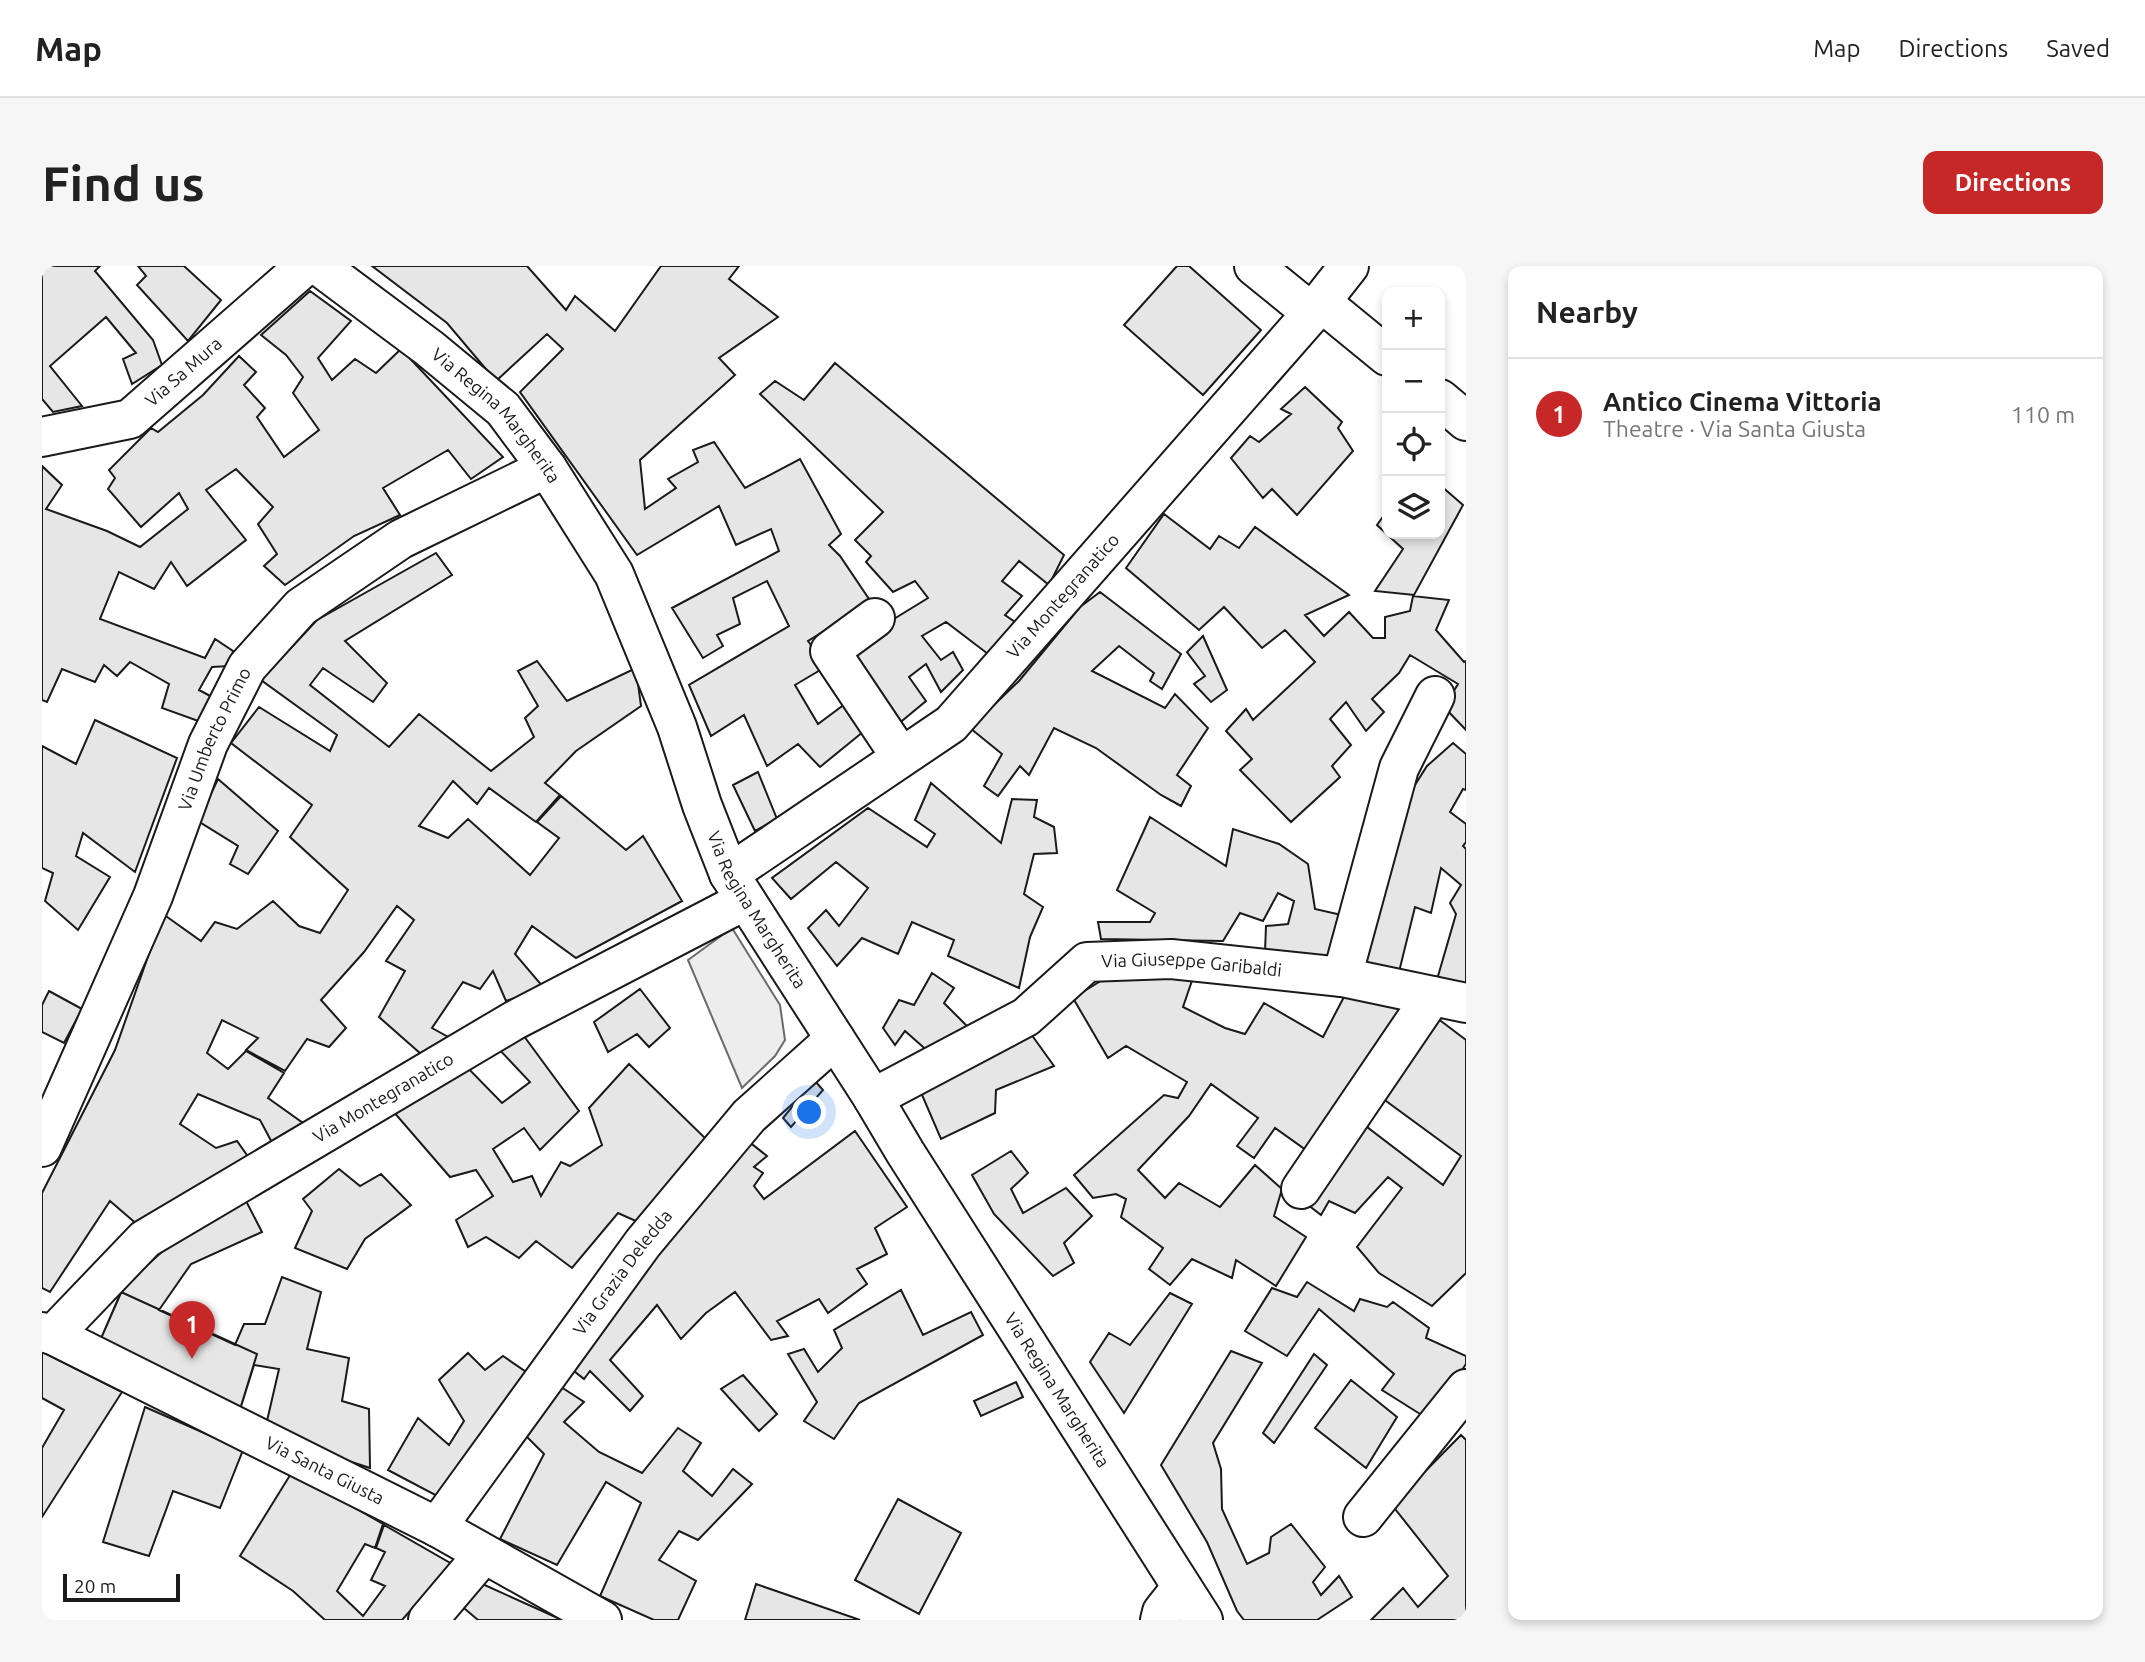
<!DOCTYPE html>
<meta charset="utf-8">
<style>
body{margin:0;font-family:Ubuntu,sans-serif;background:#f6f6f6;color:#222}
.controls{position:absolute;right:21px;top:21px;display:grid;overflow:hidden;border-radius:14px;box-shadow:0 4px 10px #0003}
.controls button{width:63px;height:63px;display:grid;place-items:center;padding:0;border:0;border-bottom:2px solid #e0e0e0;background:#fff;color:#222;font:35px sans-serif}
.scale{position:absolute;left:21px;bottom:18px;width:117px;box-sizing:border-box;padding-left:7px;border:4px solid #1a1a1a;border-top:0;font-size:19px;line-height:24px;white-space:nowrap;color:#1a1a1a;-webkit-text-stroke:5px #fff;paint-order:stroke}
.you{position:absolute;left:768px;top:847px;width:24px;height:24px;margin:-18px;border:5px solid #fff;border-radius:50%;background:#1a73e8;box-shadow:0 0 0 10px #1a73e833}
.badge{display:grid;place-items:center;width:46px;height:46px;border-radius:50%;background:#c62828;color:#fff;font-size:23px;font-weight:700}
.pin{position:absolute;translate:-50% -58px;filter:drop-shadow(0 2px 4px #0008)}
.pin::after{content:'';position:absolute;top:37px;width:24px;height:21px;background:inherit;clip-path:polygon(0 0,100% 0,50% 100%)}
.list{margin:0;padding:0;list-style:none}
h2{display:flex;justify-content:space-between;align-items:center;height:91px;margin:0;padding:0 28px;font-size:30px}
h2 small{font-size:23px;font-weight:400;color:#767676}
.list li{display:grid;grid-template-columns:46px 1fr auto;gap:21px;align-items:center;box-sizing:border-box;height:112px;padding:0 28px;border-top:2px solid #e0e0e0}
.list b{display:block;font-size:26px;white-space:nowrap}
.list p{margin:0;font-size:23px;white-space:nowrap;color:#767676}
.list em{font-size:23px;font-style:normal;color:#767676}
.icon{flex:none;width:38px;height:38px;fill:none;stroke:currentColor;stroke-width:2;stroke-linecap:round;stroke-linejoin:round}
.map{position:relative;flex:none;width:1424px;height:1354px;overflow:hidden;border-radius:14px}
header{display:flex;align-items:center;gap:42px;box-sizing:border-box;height:98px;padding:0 35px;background:#fff;border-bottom:2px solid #e0e0e0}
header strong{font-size:33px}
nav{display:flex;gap:38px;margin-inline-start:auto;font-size:24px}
.intro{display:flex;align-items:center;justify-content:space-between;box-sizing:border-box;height:168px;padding:0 42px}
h1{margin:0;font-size:49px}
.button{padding:18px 32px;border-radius:14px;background:#c62828;color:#fff;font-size:24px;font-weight:700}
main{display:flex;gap:42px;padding:0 42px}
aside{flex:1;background:#fff;border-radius:14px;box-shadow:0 4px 10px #0003}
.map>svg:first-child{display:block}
.built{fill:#ededed;stroke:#6a6a6a;stroke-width:2}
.building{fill:#e6e6e6;stroke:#1a1a1a;stroke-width:2}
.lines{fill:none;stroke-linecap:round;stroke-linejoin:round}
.minor-casing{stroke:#1a1a1a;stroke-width:42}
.minor{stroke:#fff;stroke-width:38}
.labels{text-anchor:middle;stroke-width:5;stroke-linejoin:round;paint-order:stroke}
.street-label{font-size:18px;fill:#1a1a1a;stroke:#fff}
</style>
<header>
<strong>Map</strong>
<nav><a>Map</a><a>Directions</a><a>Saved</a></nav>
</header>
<div class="intro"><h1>Find us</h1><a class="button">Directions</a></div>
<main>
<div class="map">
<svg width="1424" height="1354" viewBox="0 0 1424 1354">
<rect width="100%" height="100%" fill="#fff"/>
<!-- built -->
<path class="built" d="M690,662L738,739L743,774L733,790L700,822L646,694Z"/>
<!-- building -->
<path class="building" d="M0,0H58L53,5L111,74L120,99L90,118L81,93L94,87L64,51L8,100L40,140L11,146L0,133Z
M96,0H142L179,34L146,75L95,19L104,10Z
M330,0H485L524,44L533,30L573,65L619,0H697L687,13L736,51L677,92L693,109L598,194L603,243L634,222L626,213L656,196L651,184L672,176L703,222L758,193L799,268L787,279L798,290L829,336L766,375L785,400L753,419L776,458L811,432L827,461L778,501L756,478L725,500L702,449L669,470L647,419L747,360L725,315L691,332L698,358L675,369L681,380L661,392L630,342L737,285L729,263L694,279L677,240L595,289L478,126L521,83L505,68L454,115L405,57Z
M1135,0H1147L1219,64L1161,129L1082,59Z
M268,25L309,55L276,92L290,114L313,93L334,107L359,83L461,191L429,213L406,184L341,222L358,249L312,270L243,319L222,300L235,288L216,258L231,241L194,203L164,224L204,274L145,320L129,296L112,323L77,306L58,353L163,392L173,373L191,385L188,400L170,401L157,424L172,432L159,456L120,442L127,418L88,396L75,410L62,399L53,416L20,403L5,436L0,434V200L20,219L4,243L65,265L98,281L146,243L137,227L99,261L66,223L73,212L67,204L109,162L116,166L161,129L197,90L214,106L202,119L223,142L215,151L242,191L277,164L251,127L261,111L244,89L219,69Z
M793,97L1022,289L1007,319L977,295L960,315L980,330L963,349L973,356L946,388L904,356L880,370L899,394L911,386L921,404L899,426L884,398L867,411L884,435L849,464L803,383L886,332L873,315L851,326L824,296L829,290L813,274L841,246L718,128L733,115L762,134Z
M1263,121L1300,156L1296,162L1311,185L1255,249L1230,223L1221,232L1189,192L1208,170L1217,176L1249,148L1239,143Z
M1398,219L1421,239L1372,329L1333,325L1361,283L1335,259L1345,245V268H1398Z
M1122,248L1168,283L1177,270L1197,282L1213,261L1307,329L1263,349L1282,370L1307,346L1331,372H1343V351L1368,345L1371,330L1407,334L1394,364L1422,396L1424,395V464L1402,441L1416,418L1368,389L1357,407L1330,433L1342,446L1324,465L1304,436L1288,453L1309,479L1290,500L1298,511L1249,556L1198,504L1210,493L1184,465L1204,443L1211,454L1273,396L1243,364L1220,382L1182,341L1157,364L1084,302Z
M394,287L410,309L303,375L345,417L331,436L281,402L268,419L347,481L377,448L449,505L492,471L483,452L496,440L476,405L495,395L525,435L594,402L599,440L534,485L503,517L518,529L494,556L447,522L435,538L411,515L377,560L406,572L426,553L488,609L517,572L495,556L519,530L584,584L601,570L640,635L534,692L490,660L473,688L502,722L464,735L451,705L438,723L421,716L390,762L408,772L379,788L337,751L363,705L344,695L372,654L355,640L322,686L279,734L304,762L287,781L265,773L243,805L204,784L216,772L180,754L165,787L186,803L204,785L242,807L226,832L268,862L233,882L218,854L156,828L138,858L174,882L195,875L207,892L97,960L68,935L8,1026L0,1022V927L73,784L121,648L159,675L173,656L195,663L231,635L257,660L278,667L306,624L248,571L270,539L189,477L217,441L288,485L295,469L219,414L275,354Z
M1058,326L1139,388L1120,423L1108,415L1112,407L1077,380L1050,405L1123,442L1133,428L1166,462L1135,509L1149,520L1139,540L1119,529L1054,482L1012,462L987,509L978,500L956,530L942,520L960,488L928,462L977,415L1038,341Z
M1161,370L1185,424L1169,436L1152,418L1163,410L1145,386Z
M53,454L135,492L93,606L41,567L34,590L68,611L36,664L3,635L11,607L0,602V480L34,498Z
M1411,477L1424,488V524L1421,523L1408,546L1424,558V576L1421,580L1424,583V718L1394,717L1414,648L1408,637L1419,619L1399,602L1389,647L1373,641L1357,706L1313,700L1354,549L1385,500Z
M716,506L735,553L713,565L691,519Z
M176,513L236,565L206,608L188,598L196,580L156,555Z
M889,517L959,577L970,533L995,534L992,551L1012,561L1015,587L992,588L982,628L1001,641L988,671L977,722L906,690L912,674L870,656L856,688L820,672L795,700L766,662L784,644L797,660L826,622L794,596L749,633L730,612L826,542L885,581L893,568L873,554Z
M1108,551L1184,600L1191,563L1237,578L1266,598L1273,643L1304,650L1296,692L1223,686L1224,660L1246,658L1252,635L1236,627L1221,655L1198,647L1181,675L1059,673L1056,656H1108L1113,647L1075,624Z
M1154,703L1141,741L1183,762L1203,768L1222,737L1281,771L1303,729L1370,743L1271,889L1233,862L1212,892L1195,880L1216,852L1169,818L1147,850L1096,904L1123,932L1137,917L1178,941L1213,899L1240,923L1232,950L1264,971L1234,1020L1194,994L1190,1012L1150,993L1128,1019L1107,1003L1121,982L1079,951L1084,933L1074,928L1051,932L1032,909L1122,829L1136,832L1145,816L1084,780L1066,792L1031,732L1075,705Z
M890,707L912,722L902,737L930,765L889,788L863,765L853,779L841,762L857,734L872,739Z
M598,723L628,762L607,781L595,768L566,786L552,756Z
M7,725L40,743L22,777L0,766V739Z
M1395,752L1424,774V1007L1390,1040L1337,1007L1315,981L1360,922L1346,911L1313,947L1287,935L1279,949L1261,935L1321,858L1401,919L1419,890L1340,832Z
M476,762L537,845L498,884L482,862L451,883L471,916L490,910L499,930L519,896L528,900L560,879L547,842L587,798L664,873L596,956L576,947L530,1002L494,975L477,992L444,971L426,981L414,954L451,930L434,904L408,911L350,844L421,797L460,837L488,816L453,779Z
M989,768L1012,800L954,824L953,847L899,873L877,822Z
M772,814L781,824L749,861L741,852Z
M813,865L865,941L833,962L845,988L815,1003L825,1018L786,1047L777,1033L735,1055L746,1070L729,1074L693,1026L664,1047L639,1073L615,1039L568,1094L601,1130L588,1145L548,1105L542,1113L527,1101L706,875L725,890L712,901L721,907L712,920L722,933Z
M969,885L986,907L969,923L981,947L1024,922L1050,950L1022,977L1032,997L1011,1010L952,948L930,909Z
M297,903L318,920L339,908L369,939L323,973L305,1003L253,982L270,945L261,933Z
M203,933L220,966L149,998L117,1044L193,1079L202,1058H223L240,1011L279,1026L265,1083L307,1092L300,1135L327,1143L328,1202L282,1187L225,1155L237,1103L212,1099L196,1150L57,1077L82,1020L132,975Z
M1265,1016L1312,1045L1318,1033L1345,1041L1351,1036L1387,1062L1384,1072L1424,1090V1098L1386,1153L1340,1124L1352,1108L1277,1043L1245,1090L1203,1065L1230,1022L1255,1031Z
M859,1024L881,1069L929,1046L941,1069L817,1137L792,1173L762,1155L775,1136L746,1088L762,1083L776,1106L800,1082L792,1064Z
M79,1026L215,1088L196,1150L57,1077Z
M1128,1027L1150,1038L1082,1147L1048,1096L1067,1067L1088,1079Z
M1189,1085L1220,1097L1171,1177L1179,1203L1180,1243L1205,1298L1227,1287L1229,1271L1249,1258L1283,1301L1271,1316L1279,1329L1297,1310L1310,1331L1275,1354H1202L1195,1345L1165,1276L1119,1199Z
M0,1086L80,1126L0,1251V1182L22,1144L0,1132Z
M426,1087L443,1104L461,1090L490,1110L397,1231L346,1204L376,1152L407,1179L422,1155L397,1114Z
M1272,1088L1285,1099L1232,1177L1221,1167Z
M701,1109L735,1148L717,1165L679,1123Z
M1309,1114L1355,1151L1324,1202L1273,1162Z
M974,1116L981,1131L939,1150L932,1135Z
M513,1117L542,1136L522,1156L557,1186L600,1207L636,1162L659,1177L641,1205L670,1230L691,1203L710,1218L656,1274L637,1265L617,1294L654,1315L636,1354H612L558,1330L599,1237L564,1216L515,1299L458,1273L502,1188L478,1164Z
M103,1141L201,1184L178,1242L131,1225L107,1290L61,1276Z
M1419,1169L1424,1174V1354H1329L1361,1322L1376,1341L1406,1310L1350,1239Z
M250,1206L341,1258L333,1282L323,1278L295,1325L321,1350L343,1320L329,1314L343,1286L334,1282L342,1259L410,1298L360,1354H283L251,1325L198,1290Z
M856,1233L919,1267L877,1348L813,1314Z
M436,1316L520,1354H436L417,1338Z
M714,1318L818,1354H703Z"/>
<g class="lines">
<defs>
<g id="minor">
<path id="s1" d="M277,0L387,82L461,143L505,202L572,308L635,461L660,539L687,608L831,832L863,886L1161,1354"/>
<path d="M1212,0L1270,47"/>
<path d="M1279,36L1345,90"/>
<path d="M1398,133L1424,155"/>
<path id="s2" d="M0,171L88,153L263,0"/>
<path d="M833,352L788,385L859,491"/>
<path id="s3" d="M687,608L909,458L1270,47L1307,0"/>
<path d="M1300,711L1357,502L1393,430"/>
<path id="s4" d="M831,832L984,751L1045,696L1129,693L1300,711L1424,737"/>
<path id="s5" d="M0,881L111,630L166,478L205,401L259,341L359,273L505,202"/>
<path d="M1259,923L1390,730"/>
<path id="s6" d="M0,1066L11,1069L395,1261L560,1354"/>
<path id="s7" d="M11,1069L103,973L473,754L702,635"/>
<path d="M1321,1251L1424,1123"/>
<path id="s8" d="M395,1261L601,977L707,850L793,773"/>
<path d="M386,1354L441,1289"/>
<path d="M1118,1354L1120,1346L1139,1322"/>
</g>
</defs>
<!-- minor casing -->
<use href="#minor" class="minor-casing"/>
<!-- minor -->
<use href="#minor" class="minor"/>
</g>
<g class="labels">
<!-- street labels -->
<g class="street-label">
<text dy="6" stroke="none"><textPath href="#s2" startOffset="161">Via Sa Mura</textPath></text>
<text dy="6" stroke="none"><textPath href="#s1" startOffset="233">Via Regina Margherita</textPath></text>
<text dy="6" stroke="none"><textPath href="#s3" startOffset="438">Via Montegranatico</textPath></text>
<text dy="6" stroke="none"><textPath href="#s5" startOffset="443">Via Umberto Primo</textPath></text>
<text dy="6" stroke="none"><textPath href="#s1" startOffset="798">Via Regina Margherita</textPath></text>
<text dy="6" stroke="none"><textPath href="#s4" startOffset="360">Via Giuseppe Garibaldi</textPath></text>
<text dy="6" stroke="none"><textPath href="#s7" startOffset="410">Via Montegranatico</textPath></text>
<text dy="6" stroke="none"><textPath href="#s8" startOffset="315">Via Grazia Deledda</textPath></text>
<text dy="6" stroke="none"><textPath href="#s1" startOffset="1365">Via Regina Margherita</textPath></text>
<text dy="6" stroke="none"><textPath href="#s6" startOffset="315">Via Santa Giusta</textPath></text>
</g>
</g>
</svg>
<div class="controls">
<button>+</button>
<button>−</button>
<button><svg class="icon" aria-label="locate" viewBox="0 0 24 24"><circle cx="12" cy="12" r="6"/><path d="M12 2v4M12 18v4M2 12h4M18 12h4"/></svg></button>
<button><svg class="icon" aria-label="layers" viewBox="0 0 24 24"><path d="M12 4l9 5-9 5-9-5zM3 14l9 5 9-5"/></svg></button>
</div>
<div class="scale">20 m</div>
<div class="you"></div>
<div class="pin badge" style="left:150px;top:1093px">1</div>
</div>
<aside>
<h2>Nearby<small></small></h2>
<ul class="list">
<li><span class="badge">1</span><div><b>Antico Cinema Vittoria</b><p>Theatre · Via Santa Giusta</p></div><em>110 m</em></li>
</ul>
</aside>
</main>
